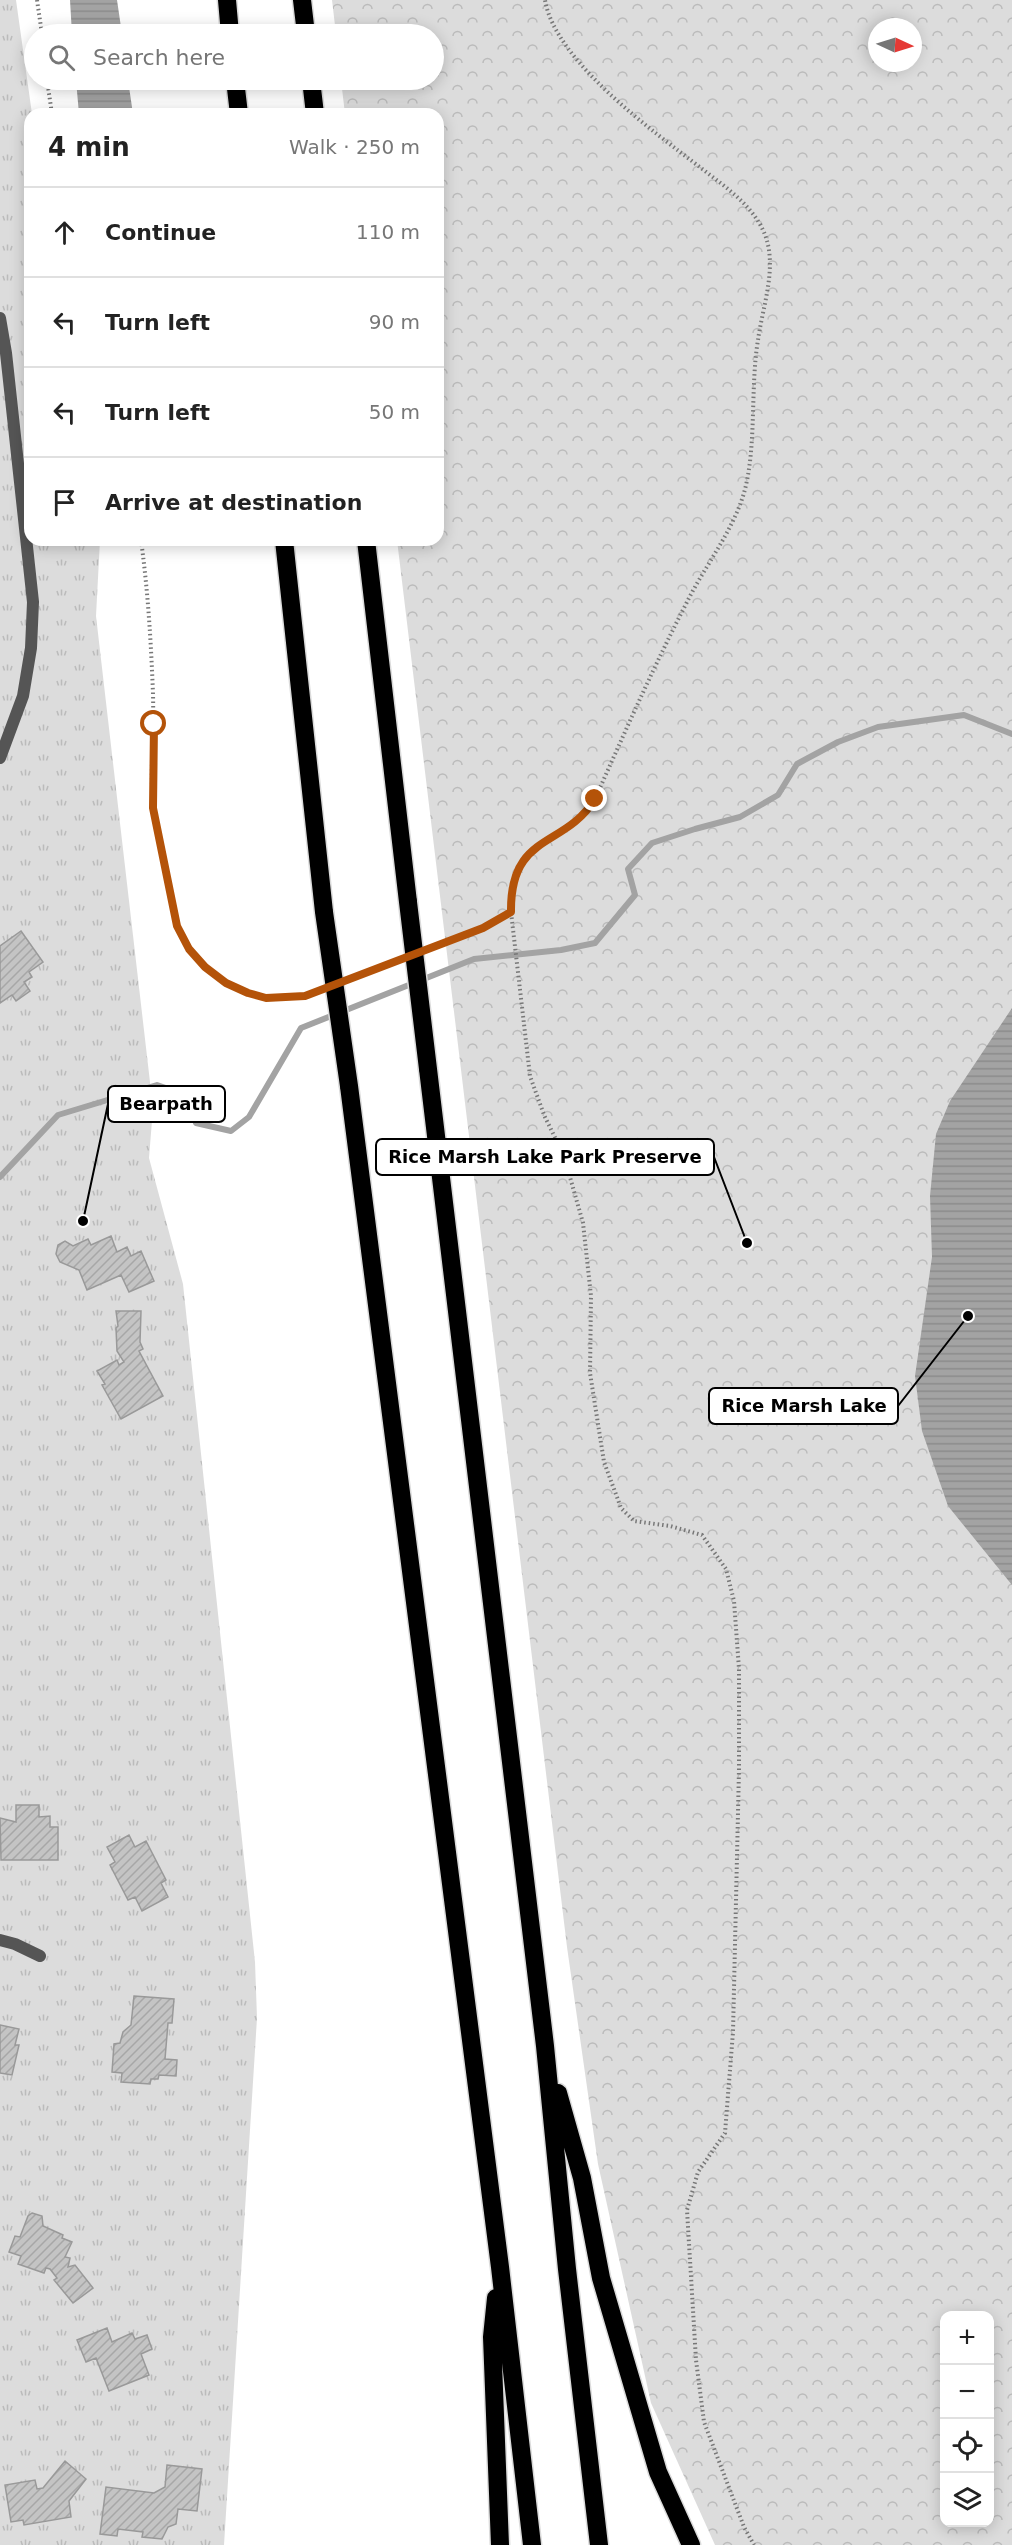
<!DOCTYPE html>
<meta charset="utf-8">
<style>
body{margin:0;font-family:"DejaVu Sans",sans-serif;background:#f2f2f2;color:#222}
.controls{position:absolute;right:18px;bottom:18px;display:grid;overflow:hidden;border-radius:12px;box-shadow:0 3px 15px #0003}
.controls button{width:54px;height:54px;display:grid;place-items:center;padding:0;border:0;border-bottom:2px solid #e0e0e0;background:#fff;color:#222;font:30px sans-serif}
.compass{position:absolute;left:868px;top:18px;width:54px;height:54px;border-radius:50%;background:#fff;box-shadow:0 3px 15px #0003;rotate:94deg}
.stop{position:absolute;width:18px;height:18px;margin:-14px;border:4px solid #b45309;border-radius:50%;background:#fff}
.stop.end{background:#b45309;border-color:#fff;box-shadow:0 2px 6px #0008}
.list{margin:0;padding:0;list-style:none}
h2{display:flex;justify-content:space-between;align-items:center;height:78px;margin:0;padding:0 24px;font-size:26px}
h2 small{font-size:20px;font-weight:400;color:#767676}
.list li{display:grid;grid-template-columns:39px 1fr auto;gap:18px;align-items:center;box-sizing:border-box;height:90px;padding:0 24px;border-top:2px solid #e0e0e0}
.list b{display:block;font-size:22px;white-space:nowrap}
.list em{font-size:20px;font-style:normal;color:#767676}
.icon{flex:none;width:33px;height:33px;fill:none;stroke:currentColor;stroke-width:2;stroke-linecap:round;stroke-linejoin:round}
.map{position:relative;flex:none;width:1012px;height:2545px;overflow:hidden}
.search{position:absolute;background:#fff;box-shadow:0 3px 15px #0003;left:24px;top:24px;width:420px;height:66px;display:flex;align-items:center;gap:15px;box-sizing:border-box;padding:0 21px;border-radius:33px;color:#767676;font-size:22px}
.panel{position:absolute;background:#fff;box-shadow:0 3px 15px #0003;left:24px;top:108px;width:420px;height:438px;border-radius:18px}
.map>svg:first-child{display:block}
.grass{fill:url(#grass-tufts)}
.park{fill:url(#park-crowns);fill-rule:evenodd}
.water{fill:url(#water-rules)}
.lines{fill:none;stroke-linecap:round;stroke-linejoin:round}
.stream{stroke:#a3a3a3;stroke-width:6}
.building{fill:url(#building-hatch);stroke:#999;stroke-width:1.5}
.motorway-casing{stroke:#dbdbdb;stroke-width:21}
.path{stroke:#777;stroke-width:4;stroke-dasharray:1.5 3;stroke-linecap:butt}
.minor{stroke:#555;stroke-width:12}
.motorway{stroke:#000;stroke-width:18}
.motorway-bridge-casing{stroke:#dbdbdb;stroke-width:21;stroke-linecap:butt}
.motorway-bridge{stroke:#000;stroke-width:18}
.route{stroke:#b45309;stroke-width:8}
.leader{fill:none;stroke:#000;stroke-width:2}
.callout-dot{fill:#000;stroke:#fff;stroke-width:2}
.callout{fill:#fff;stroke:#000;stroke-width:2}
.callout-label{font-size:18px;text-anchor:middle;font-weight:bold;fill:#000}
</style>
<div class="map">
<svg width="1012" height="2545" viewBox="0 0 1012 2545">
<defs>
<pattern id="grass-tufts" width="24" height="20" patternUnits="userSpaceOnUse" patternTransform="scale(1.5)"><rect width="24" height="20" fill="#dcdcdc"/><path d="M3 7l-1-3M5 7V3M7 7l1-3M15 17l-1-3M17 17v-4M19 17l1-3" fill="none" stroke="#bbb"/></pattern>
<pattern id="park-crowns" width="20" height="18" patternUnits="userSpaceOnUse" patternTransform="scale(1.5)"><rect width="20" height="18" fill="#dcdcdc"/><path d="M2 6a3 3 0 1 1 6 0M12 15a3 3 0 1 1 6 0" fill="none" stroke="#bbb"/></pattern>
<pattern id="water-rules" width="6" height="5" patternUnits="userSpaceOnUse" patternTransform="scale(1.5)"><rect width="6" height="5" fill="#a3a3a3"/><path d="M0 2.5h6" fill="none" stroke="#8b8b8b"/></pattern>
<pattern id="building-hatch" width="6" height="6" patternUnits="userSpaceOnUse" patternTransform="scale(1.5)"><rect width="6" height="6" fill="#c4c4c4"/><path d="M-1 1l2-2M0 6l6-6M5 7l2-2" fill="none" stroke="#a7a7a7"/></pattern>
</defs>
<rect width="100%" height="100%" fill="#fff"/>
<!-- grass -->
<path class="grass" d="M0,0H16L32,114H30V540H100L96,616L153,1108L149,1158L183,1284L255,1962L257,2018L224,2545H0Z"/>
<!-- park -->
<path class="park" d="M332,0H1012V2545H715L651,2403L598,2164L567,1947L397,540H438V114H345L341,80H434V34H336ZM877,27H913V63H877ZM944,2316H990V2522H944Z"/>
<!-- water -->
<path class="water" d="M70,0H117L122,34H72Z
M76,80H128L133,114H79Z
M1012,1008V1585L948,1506L922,1431L915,1376L932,1257L930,1196L936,1134L950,1101Z"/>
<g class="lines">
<!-- stream -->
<path class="stream" d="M0,1177L58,1115L157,1085L186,1095L196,1123L231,1131L249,1117L301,1028L474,959L561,950L595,943L635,895L628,869L652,843L695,829L740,817L778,795L797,764L838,742L878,727L964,715L1012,734"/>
</g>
<!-- building -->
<path class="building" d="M21,931L43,962L29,972L32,977L24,982L30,991L16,1001L12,995L0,1003V946Z
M111,1236L117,1252L127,1247L131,1256L141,1251L154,1281L129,1292L121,1275L87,1290L79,1270L60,1262L56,1254L58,1245L65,1241L73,1246L88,1239L91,1245Z
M116,1311H141L140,1342L143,1349L139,1351L163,1396L121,1419L102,1385L105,1384L97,1371L117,1360L119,1365L124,1362L117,1351L116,1328L118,1326Z
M16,1805H39V1817L50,1816V1827H58V1860H1L0,1818L16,1822Z
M129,1835L135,1847L146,1841L166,1880L161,1883L168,1897L142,1911L135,1897L128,1900L110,1865L115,1862L107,1847Z
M134,1996L174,1999L172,2023H168L165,2059L177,2060L176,2076L159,2075L158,2079H151L150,2084L121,2082L122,2073L112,2072L114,2044L120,2043L123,2032L131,2025Z
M0,2025L19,2029L15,2045H19L12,2075L0,2073Z
M32,2213L42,2216L43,2226L63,2235L62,2238L72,2242L65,2257L70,2258L68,2267L75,2265L93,2288L73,2303L54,2280L57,2278L50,2269L46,2268L44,2273L18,2264L21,2256L9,2252L15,2236L20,2237L28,2216Z
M107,2328L112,2342L132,2333L135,2339L147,2335L152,2349L141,2354L149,2375L109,2391L96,2358L86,2362L77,2340Z
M65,2461L86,2479L69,2501L71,2517L24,2525L23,2520L11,2522L5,2485L35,2480L37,2489L43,2488Z
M167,2465L202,2469L197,2511L178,2509L176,2524L168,2527L162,2539L142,2537L143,2532L118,2529L117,2536L100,2534L106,2487L154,2493L165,2487Z"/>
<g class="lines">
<defs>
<path id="motorway" d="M227,0L230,34
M302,0L306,34
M235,80L239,114
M311,80L315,114
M284,540L324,912
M366,540L408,902
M428,1069L545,2046L567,2269L599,2545
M349,1086L500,2267L532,2545
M558,2093L582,2178L601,2278L658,2472L691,2545
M496,2298L492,2337L500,2545"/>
</defs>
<!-- motorway casing -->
<use href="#motorway" class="motorway-casing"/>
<!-- path -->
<path class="path" d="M37,0L42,34
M47,80L52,114
M141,540C148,591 151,642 153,694C154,731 150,769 153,807C155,826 160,846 164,865C174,920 183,965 240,990C265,1001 293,1000 319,990
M511,912C510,833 564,849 595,799C624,734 653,668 686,604C704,567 732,533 744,493C757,447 750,388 758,340C763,304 779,264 763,230C750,203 724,186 701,168C653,131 555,61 545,0
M430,948L483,928L511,912L530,1076L544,1115L564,1156L583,1223L591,1296L590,1373L604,1462L621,1508L634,1521L670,1526L702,1535L726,1569L734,1601L739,1669V1769L733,2032L725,2133L698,2172L687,2210L696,2360L704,2422L744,2527L754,2545
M351,978L398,961"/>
<!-- minor -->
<path class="minor" d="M0,318L6,353L33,602L31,648L23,696L0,758
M0,1940L15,1944L40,1956"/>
<!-- motorway -->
<use href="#motorway" class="motorway"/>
<defs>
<path id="motorway-bridge" d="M408,902L428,1069
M324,912L349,1086"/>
</defs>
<!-- motorway-bridge casing -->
<use href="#motorway-bridge" class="motorway-bridge-casing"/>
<!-- motorway-bridge -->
<use href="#motorway-bridge" class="motorway-bridge"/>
</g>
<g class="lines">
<!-- route -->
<path class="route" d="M154,724L153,808L177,926L189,949L205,967L226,983L248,993L266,998L305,996L483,928L511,912C510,832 564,849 595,799"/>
</g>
<!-- callouts -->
<path class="leader" d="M83 1221L108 1104M747 1243L714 1157M968 1316L898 1406"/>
<g class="callout-dot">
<circle cx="83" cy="1221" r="6"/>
<circle cx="747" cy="1243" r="6"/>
<circle cx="968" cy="1316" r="6"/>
</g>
<g class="callout">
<rect x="108" y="1086" width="117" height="36" rx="6"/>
<rect x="376" y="1139" width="338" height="36" rx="6"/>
<rect x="709" y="1388" width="189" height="36" rx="6"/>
</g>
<g class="callout-label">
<text x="166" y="1110">Bearpath</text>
<text x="545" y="1163">Rice Marsh Lake Park Preserve</text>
<text x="804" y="1412">Rice Marsh Lake</text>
</g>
</svg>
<div class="controls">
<button>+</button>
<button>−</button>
<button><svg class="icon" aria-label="locate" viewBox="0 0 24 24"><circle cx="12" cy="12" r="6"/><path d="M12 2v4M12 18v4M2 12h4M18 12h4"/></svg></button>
<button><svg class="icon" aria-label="layers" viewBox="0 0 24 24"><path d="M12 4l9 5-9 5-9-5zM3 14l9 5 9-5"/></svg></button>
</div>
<svg class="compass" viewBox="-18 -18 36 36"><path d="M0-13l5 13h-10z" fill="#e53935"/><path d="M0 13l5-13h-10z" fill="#767676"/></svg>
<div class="stop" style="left:154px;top:724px"></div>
<div class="stop end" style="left:595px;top:799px"></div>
<div class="search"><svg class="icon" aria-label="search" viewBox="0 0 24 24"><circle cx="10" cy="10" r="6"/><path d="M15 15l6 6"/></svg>Search here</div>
<section class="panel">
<h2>4 min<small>Walk · 250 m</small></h2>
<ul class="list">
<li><svg class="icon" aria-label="ahead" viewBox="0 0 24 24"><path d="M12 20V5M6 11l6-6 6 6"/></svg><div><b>Continue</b></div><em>110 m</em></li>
<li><svg class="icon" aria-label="left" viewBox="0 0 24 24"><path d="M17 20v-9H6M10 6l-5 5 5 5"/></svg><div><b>Turn left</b></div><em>90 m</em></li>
<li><svg class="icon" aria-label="left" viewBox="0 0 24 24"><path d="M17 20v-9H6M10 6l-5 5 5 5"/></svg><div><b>Turn left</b></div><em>50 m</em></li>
<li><svg class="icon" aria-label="arrive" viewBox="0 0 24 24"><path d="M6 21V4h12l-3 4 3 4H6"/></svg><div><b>Arrive at destination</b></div></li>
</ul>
</section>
</div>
